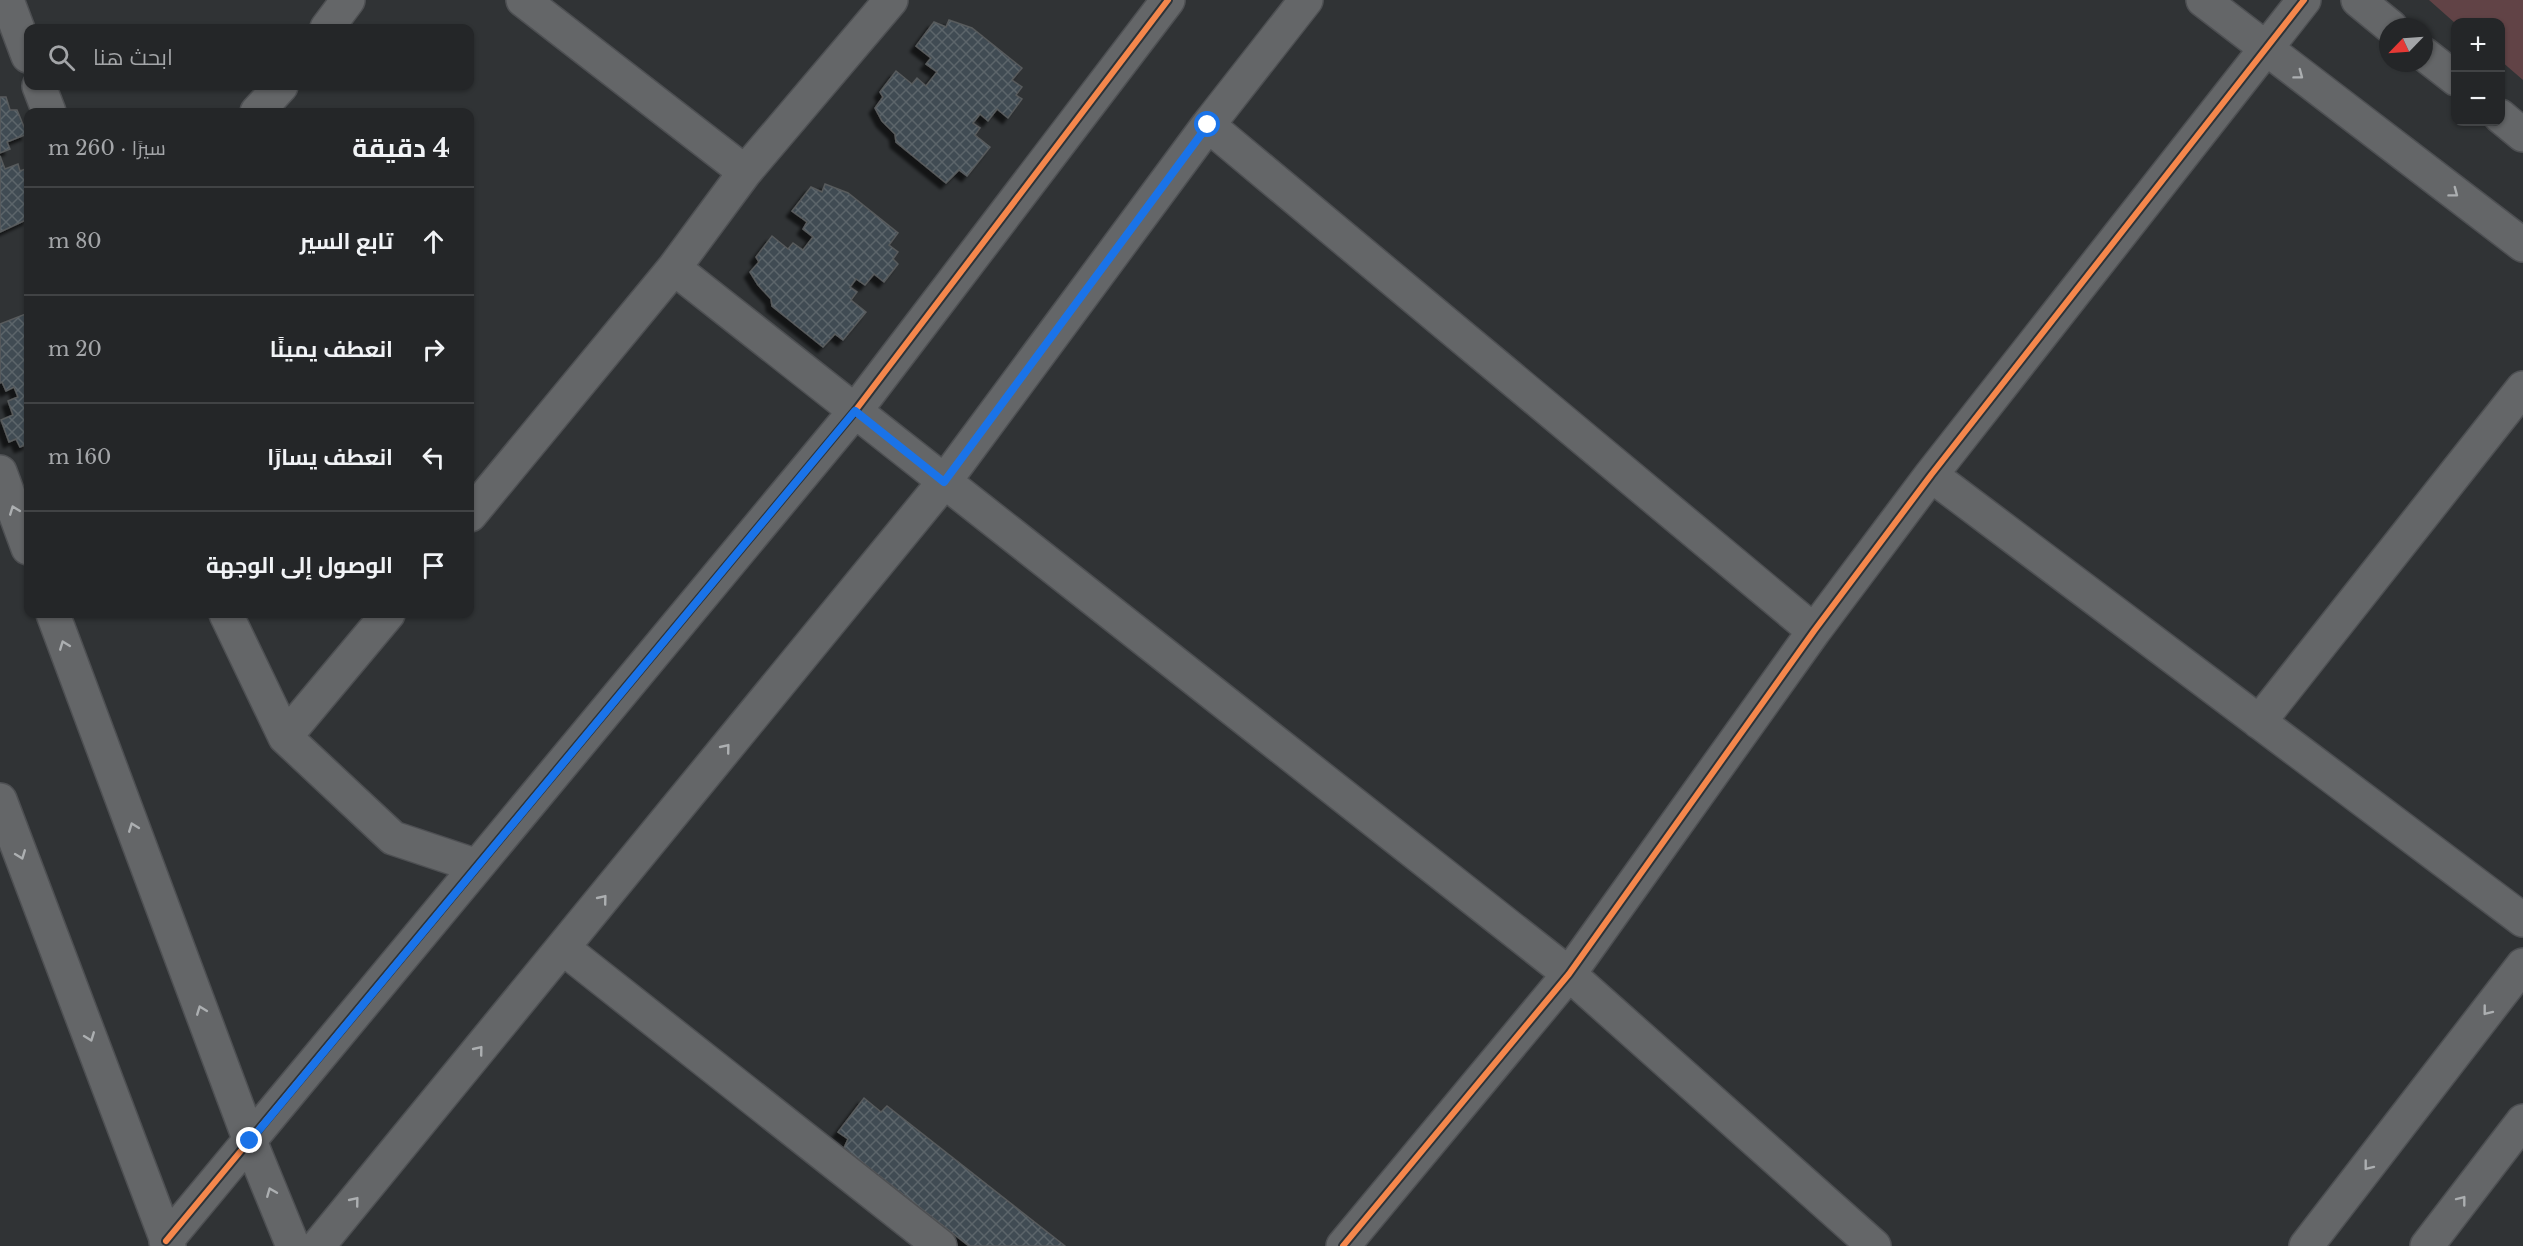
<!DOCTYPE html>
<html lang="ar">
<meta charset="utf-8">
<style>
body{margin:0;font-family:"Libre Baskerville",Cairo,serif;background:#303234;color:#f1f3f6;direction:rtl}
.controls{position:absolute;right:18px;top:18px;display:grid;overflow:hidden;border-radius:12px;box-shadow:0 2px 4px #0004}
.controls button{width:54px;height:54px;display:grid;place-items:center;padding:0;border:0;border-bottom:2px solid #414345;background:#242628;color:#f1f3f6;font:30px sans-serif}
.compass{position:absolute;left:2379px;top:18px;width:54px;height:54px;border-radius:50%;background:#242628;box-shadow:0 2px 4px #0004;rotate:245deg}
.stop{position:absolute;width:18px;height:18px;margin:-14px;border:4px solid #1a73e8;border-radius:50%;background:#fff}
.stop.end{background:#1a73e8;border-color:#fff;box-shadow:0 2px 6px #0008}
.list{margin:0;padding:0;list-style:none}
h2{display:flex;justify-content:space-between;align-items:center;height:78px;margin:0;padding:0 24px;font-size:26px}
h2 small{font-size:20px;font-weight:400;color:#a3a5a8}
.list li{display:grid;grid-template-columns:39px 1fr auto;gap:18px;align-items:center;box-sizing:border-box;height:108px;padding:0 24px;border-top:2px solid #414345}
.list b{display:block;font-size:22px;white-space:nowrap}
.list em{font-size:20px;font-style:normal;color:#a3a5a8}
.icon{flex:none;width:33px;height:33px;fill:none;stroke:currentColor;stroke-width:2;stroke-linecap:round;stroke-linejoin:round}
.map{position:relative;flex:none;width:2523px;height:1246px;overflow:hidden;direction:ltr}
.search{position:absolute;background:#242628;box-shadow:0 2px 4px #0004;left:24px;top:24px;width:450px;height:66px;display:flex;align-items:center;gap:15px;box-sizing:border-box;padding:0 21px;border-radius:12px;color:#a3a5a8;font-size:22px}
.panel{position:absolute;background:#242628;box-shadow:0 2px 4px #0004;left:24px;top:108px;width:450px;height:510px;border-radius:12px;direction:rtl}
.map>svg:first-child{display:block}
.park{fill:#614346}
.building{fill:url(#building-cross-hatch);stroke:#585b5d;stroke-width:1.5;filter:url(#shadow)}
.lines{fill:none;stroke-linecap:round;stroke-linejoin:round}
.minor-casing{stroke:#4e5053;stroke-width:36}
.minor{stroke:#646668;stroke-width:33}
.cycleway-casing{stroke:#2d3338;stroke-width:10}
.cycleway{stroke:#f5874c;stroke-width:6}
.oneway{stroke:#acafb1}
.route{stroke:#1a73e8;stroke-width:8}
</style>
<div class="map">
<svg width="2523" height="1246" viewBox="0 0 2523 1246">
<defs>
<pattern id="building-cross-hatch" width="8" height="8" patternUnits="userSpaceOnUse" patternTransform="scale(1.5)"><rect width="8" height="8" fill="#414b52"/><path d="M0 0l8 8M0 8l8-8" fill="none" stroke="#5c656b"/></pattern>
<filter id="shadow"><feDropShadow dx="-5.5" dy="5.5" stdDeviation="1.5" flood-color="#0009"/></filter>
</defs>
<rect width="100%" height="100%" fill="#303335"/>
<!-- park -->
<path class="park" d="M2429,0H2523V80L2501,61L2500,22L2455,23Z"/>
<!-- building -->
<path class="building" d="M949,20L972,28L1022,68L1012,80L1022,87L1016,95L1022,99L1008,118L997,109L988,121L980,114L973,123L980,128L975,135L990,147L967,176L959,170L946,183L896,142L895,134L882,121L875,108L883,97L880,92L896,71L912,84L917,78L926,86L937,72L926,64L931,58L916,46L934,22L946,27Z
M0,97H6L10,110H17L27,134L7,142L10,149L0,153Z
M0,156L5,169L18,164L20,171L28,168V219L0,232Z
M825,184L848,193L898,233L889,245L898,252L893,259L898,264L884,282L874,274L865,285L856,279L850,287L857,292L851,300L866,312L843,340L835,334L823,347L772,306L771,299L758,285L750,272L759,262L756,257L772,236L788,249L793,243L803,250L813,237L803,229L807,222L792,211L811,187L822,192Z
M28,313V444L20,447L16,439L9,442L1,420L13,415L8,401L18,397L14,387L6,391L2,382L0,383V324Z
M864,1098L881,1112L887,1106L1065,1246H969L844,1148L848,1139L838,1132Z"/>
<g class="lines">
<defs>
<path id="minor" d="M7,0L28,56
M523,0L745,172
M2203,0L2523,245
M2358,0L2391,27
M327,28L348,0
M2424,54L2456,79
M39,86L49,112
M257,112L281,86
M2500,116L2523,135
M1208,125L1814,631
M674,268L1569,974L1874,1246
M0,472L28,548
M1931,475L2523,920
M470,515L674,268L745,172L891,0
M53,614L250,1141L293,1246
M226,614L285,737L388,614
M2259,722L2523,388
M285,737L393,838L477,866
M0,800L169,1246
M563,948L940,1246
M166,1241L855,411L1168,0
M318,1246L944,482L1208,125L1306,0
M1343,1246L1569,974L1814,631L1931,475L2304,0
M2306,1246L2523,965
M2427,1246L2523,1121"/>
</defs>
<!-- minor casing -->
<use href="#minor" class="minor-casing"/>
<!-- minor -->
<use href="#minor" class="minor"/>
<defs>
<path id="cycleway" d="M166,1241L855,411L1168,0
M1343,1246L1569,974L1814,631L1931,475L2304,0"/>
</defs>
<!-- cycleway casing -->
<use href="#cycleway" class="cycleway-casing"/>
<!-- cycleway -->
<use href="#cycleway" class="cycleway"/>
</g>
<!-- one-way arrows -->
<defs><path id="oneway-chevron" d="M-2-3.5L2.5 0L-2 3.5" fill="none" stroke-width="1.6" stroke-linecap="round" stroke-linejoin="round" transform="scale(1.5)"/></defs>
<g class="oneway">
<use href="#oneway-chevron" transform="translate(2299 75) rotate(37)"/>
<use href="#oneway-chevron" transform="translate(2454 193) rotate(37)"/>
<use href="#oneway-chevron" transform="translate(14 510) rotate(-111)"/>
<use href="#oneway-chevron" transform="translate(64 645) rotate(-111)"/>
<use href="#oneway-chevron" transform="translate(726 748) rotate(-51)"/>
<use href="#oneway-chevron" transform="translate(133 827) rotate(-111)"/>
<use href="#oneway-chevron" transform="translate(21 855) rotate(69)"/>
<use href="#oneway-chevron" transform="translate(603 899) rotate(-51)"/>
<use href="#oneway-chevron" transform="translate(201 1010) rotate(-111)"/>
<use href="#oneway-chevron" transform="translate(2487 1011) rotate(128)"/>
<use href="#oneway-chevron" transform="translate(90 1037) rotate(69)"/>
<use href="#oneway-chevron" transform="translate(479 1050) rotate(-51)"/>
<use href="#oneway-chevron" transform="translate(2368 1166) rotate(128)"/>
<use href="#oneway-chevron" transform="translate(271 1192) rotate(-112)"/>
<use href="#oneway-chevron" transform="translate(2462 1200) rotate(-52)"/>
<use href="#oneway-chevron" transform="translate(355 1201) rotate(-51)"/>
</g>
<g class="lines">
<!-- route -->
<path class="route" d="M250,1141L855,411L944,482L1208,125"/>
</g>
</svg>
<div class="controls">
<button>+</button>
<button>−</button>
</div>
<svg class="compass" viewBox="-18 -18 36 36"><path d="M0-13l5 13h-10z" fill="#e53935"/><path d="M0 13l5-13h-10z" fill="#a3a5a8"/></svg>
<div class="stop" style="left:1208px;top:125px"></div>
<div class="stop end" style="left:250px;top:1141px"></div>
<div class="search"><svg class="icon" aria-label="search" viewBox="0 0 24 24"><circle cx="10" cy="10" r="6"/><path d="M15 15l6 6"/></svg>ابحث هنا</div>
<section class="panel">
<h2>4 دقيقة<small>سيرًا · 260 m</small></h2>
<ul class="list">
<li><svg class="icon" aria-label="ahead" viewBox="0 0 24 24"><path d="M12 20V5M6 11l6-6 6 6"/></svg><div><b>تابع السير</b></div><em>80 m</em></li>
<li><svg class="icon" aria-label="right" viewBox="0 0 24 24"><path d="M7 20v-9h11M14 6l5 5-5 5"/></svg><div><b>انعطف يمينًا</b></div><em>20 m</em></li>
<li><svg class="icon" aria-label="left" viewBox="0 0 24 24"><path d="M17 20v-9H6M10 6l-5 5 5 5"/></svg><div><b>انعطف يسارًا</b></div><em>160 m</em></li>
<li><svg class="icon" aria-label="arrive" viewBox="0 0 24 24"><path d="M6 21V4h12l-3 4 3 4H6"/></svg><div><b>الوصول إلى الوجهة</b></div></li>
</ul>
</section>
</div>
